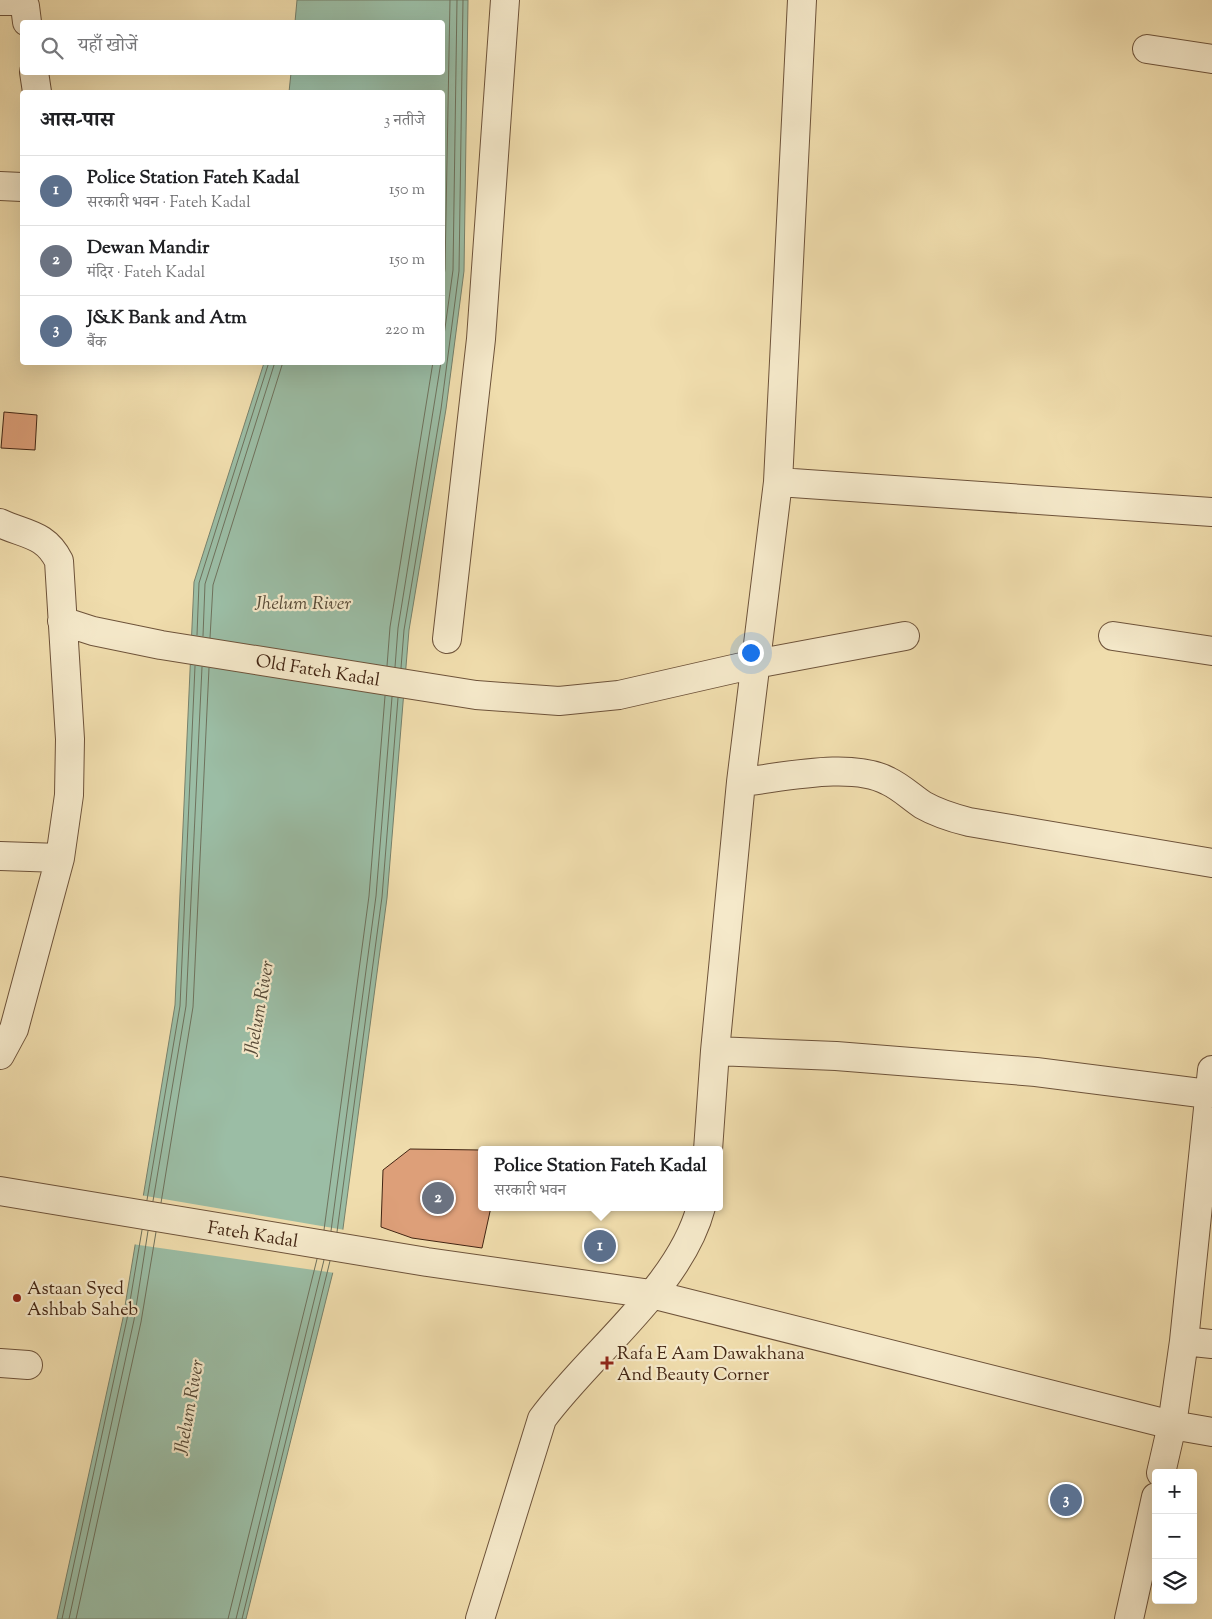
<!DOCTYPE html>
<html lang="hi">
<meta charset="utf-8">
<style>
body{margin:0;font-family:"Sorts Mill Goudy","Noto Serif Devanagari",serif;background:#f6f6f6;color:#202124}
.controls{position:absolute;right:15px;bottom:15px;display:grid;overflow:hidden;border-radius:5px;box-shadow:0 5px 20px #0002}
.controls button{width:45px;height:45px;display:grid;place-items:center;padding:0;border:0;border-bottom:1px solid #e0e0e0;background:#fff;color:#202124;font:25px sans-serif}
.you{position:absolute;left:750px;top:652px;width:18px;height:18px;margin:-12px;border:4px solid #fff;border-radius:50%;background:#1a73e8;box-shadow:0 0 0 8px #1a73e833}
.badge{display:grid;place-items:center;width:32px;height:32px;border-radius:50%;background:#2563eb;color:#fff;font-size:16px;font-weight:700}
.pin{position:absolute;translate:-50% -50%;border:2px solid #fff;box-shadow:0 1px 5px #0006}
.popup{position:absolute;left:478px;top:1146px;width:245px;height:65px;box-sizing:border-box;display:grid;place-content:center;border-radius:5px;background:#fff;filter:drop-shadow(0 1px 4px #0005);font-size:16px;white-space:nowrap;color:#757577}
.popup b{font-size:19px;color:#202124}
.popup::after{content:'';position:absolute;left:50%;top:100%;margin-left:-10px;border:10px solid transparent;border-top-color:#fff}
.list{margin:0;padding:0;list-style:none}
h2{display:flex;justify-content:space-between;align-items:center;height:65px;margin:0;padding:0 20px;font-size:21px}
h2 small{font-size:16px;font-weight:400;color:#757577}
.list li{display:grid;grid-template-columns:32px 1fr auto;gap:15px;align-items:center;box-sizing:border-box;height:70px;padding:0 20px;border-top:1px solid #e0e0e0}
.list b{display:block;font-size:19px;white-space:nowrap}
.list p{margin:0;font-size:16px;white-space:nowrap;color:#757577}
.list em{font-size:16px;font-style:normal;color:#757577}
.icon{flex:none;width:28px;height:28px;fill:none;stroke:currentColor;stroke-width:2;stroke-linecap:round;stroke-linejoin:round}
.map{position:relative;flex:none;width:1212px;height:1619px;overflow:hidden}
.search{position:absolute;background:#fff;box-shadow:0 5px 20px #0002;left:20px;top:20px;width:425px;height:55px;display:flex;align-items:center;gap:12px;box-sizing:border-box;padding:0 18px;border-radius:5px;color:#757577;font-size:19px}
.panel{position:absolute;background:#fff;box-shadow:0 5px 20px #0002;left:20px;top:90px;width:425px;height:275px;border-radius:5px}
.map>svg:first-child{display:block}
.water{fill:#9bbda5;stroke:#77806b}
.pier{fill:#f0ddad}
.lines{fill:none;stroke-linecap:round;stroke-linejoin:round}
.shore{stroke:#6e715c;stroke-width:1}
.building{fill:#dd9f79;stroke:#422513}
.minor-casing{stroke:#6e533a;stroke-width:30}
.minor{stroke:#f5e9ca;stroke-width:28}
.poi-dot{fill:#8f2418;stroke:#f5e9ca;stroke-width:2}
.labels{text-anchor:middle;stroke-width:4.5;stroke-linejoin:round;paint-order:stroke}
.street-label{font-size:18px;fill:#422513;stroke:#f5e9ca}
.poi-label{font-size:18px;fill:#422513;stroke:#f5e9ca;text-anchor:start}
.water-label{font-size:19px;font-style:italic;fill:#584b38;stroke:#f5e9ca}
</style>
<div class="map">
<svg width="1212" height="1619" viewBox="0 0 1212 1619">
<rect width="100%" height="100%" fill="#f0ddad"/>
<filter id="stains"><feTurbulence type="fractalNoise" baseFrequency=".004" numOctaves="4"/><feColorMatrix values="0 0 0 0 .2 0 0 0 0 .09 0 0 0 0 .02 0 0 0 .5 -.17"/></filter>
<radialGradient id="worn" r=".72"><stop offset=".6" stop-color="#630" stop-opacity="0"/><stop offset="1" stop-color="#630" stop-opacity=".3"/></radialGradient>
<!-- water -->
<path class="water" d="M297,0H468L464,271L446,409L409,630L387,898L342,1236L246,1619H57L123,1318L175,1005L194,582L264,363L442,362V92H289L291,73L442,72V22H295Z"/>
<!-- pier -->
<path class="pier" d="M140,1195L345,1230L335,1273L132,1244Z"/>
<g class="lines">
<!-- shore -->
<path class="shore" d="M442,291L445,269L450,0
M442,350L453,270L457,0
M197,635L199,583L269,362
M203,636L205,584L275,362
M210,638L213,585L283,362
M387,666L390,627L433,362
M395,667L398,628L441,362
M401,668L404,630L441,409L459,271L463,0
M147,1200L180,1006L195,666
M153,1201L186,1006L202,667
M161,1203L193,1007L209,668
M324,1230L369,896L385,696
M331,1231L376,896L392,697
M337,1232L382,897L398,698
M62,1619L127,1319L142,1230
M69,1619L134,1320L148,1231
M76,1619L141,1322L156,1232
M228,1619L317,1259
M236,1619L324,1260
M242,1619L330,1261"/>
</g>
<!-- building -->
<path class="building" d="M4,412L37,415L35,450L1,448Z
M410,1149L481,1150V1207H491L482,1248L412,1238L381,1227L383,1170Z"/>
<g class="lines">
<defs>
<path id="minor" d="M0,1H22L25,6L27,22
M1147,49L1212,59
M34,72L37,92
M0,186L22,187
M778,482L1212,512
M0,523C25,535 45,533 59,561L70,739L69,795L60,858L14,1029L0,1055
M62,621L93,631L161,645L476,695L559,701L619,695L755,664L905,636
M1113,636L1212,651
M447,639L481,339L505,0
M741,782C781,778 851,761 888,781C901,787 911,797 923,805C937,813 953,818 969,822L1212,863
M0,856L60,858
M715,1051L836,1056L1036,1072L1208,1094
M708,1150L715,1051L741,782L778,482L802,0
M0,1191L427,1262L651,1294L1172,1425L1212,1432
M1184,1341L1212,1344
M0,1363L28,1365
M1161,1473L1172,1425L1184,1341L1212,1070
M480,1619L542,1419C590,1353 680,1287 701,1207
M1129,1619L1156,1497"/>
</defs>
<!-- minor casing -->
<use href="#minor" class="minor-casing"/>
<!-- minor -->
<use href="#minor" class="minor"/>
</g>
<!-- markers -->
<g class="poi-dot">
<circle cx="17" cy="1298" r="5"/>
<path d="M604.5 1355.5h5v5h5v5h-5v5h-5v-5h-5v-5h5z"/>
</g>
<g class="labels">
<!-- street labels -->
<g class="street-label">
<text transform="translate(318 670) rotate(9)" y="6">Old Fateh Kadal</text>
<text transform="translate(253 1234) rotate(9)" y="6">Fateh Kadal</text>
</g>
<!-- poi labels -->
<g class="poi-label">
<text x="27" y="1294">Astaan Syed<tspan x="27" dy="21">Ashbab Saheb</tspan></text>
<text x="617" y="1359">Rafa E Aam Dawakhana<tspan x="617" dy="21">And Beauty Corner</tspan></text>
</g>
<!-- water labels -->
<g class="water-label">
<text x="303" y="609">Jhelum River</text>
<text transform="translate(258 1008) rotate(-80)" y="7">Jhelum River</text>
<text transform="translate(188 1407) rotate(-80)" y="7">Jhelum River</text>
</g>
</g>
<rect width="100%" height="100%" filter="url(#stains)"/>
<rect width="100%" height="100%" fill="url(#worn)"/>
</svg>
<div class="controls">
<button>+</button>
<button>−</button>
<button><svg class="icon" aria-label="layers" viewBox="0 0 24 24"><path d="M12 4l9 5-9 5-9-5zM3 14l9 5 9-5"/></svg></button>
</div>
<div class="you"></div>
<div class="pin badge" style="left:600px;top:1246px;background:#5c6f8a">1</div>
<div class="popup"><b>Police Station Fateh Kadal</b>सरकारी भवन</div>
<div class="pin badge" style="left:438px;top:1198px;background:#6b7280">2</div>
<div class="pin badge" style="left:1066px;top:1500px;background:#5c6f8a">3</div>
<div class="search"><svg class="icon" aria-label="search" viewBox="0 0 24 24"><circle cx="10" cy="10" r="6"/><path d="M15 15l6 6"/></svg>यहाँ खोजें</div>
<section class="panel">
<h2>आस-पास<small>3 नतीजे</small></h2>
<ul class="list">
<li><span class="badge" style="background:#5c6f8a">1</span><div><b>Police Station Fateh Kadal</b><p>सरकारी भवन · Fateh Kadal</p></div><em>150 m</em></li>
<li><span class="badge" style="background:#6b7280">2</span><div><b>Dewan Mandir</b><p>मंदिर · Fateh Kadal</p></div><em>150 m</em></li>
<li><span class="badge" style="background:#5c6f8a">3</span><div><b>J&amp;K Bank and Atm</b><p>बैंक</p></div><em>220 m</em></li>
</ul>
</section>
</div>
